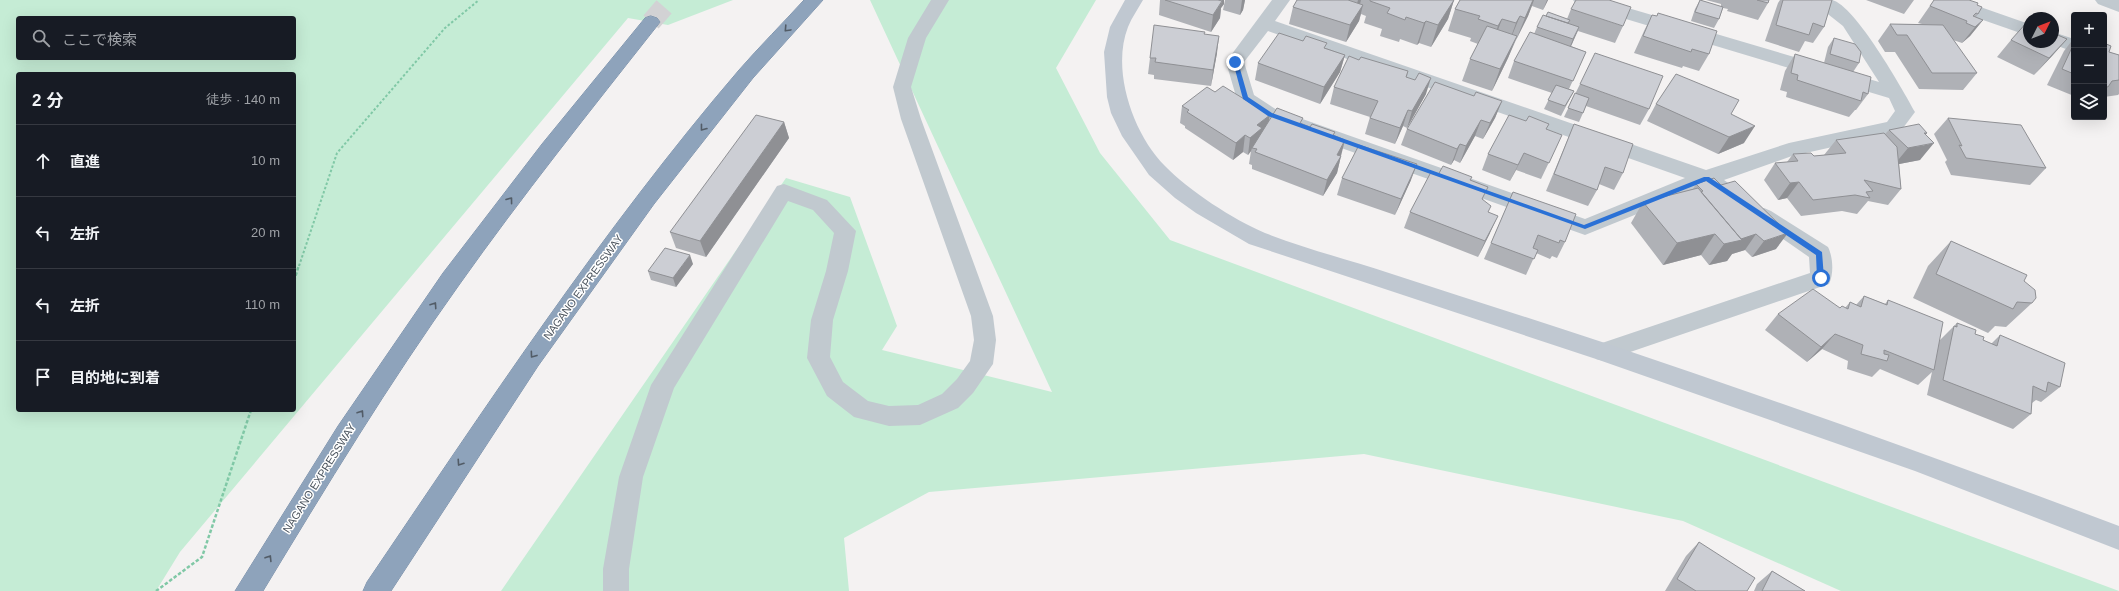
<!DOCTYPE html>
<html lang="ja">
<meta charset="utf-8">
<style>
body{margin:0;font-family:Arial,"Noto Sans JP",sans-serif;background:#242831;color:#f1f3f6}
.controls{position:absolute;right:12px;top:12px;display:grid;overflow:hidden;border-radius:4px;box-shadow:0 4px 16px #0002}
.controls button{width:36px;height:36px;display:grid;place-items:center;padding:0;border:0;border-bottom:1px solid #363941;background:#171b24;color:#f1f3f6;font:20px sans-serif}
.compass{position:absolute;left:2023px;top:12px;width:36px;height:36px;border-radius:50%;background:#171b24;box-shadow:0 4px 16px #0002;rotate:48deg}
.stop{position:absolute;width:12px;height:12px;margin:-9px;border:3px solid #2a71d6;border-radius:50%;background:#fff}
.stop.end{background:#2a71d6;border-color:#fff;box-shadow:0 1px 4px #0008}
.list{margin:0;padding:0;list-style:none}
h2{display:flex;justify-content:space-between;align-items:center;height:52px;margin:0;padding:0 16px;font-size:17px}
h2 small{font-size:13px;font-weight:400;color:#9ea1a6}
.list li{display:grid;grid-template-columns:26px 1fr auto;gap:12px;align-items:center;box-sizing:border-box;height:72px;padding:0 16px;border-top:1px solid #363941}
.list b{display:block;font-size:15px;white-space:nowrap}
.list em{font-size:13px;font-style:normal;color:#9ea1a6}
.icon{flex:none;width:22px;height:22px;fill:none;stroke:currentColor;stroke-width:2;stroke-linecap:round;stroke-linejoin:round}
.map{position:relative;flex:none;width:2119px;height:591px;overflow:hidden}
.search{position:absolute;background:#171b24;box-shadow:0 4px 16px #0002;left:16px;top:16px;width:280px;height:44px;display:flex;align-items:center;gap:10px;box-sizing:border-box;padding:0 14px;border-radius:4px;color:#9ea1a6;font-size:15px}
.panel{position:absolute;background:#171b24;box-shadow:0 4px 16px #0002;left:16px;top:72px;width:280px;height:340px;border-radius:4px}
.map>svg:first-child{display:block}
.green{fill:#c5ecd5;fill-rule:evenodd}
.lines{fill:none;stroke-linecap:round;stroke-linejoin:round}
.highway-tunnel{stroke:#d2d2d4;stroke-width:20;stroke-dasharray:20 10;stroke-linecap:butt}
.highway-casing{stroke:#798ea7;stroke-width:1}
.path-far1{stroke:#80c8a6;stroke-width:2;stroke-dasharray:2.5 2;stroke-linecap:butt}
.path{stroke:#80c8a6;stroke-width:2.5;stroke-dasharray:3.5 2;stroke-linecap:butt}
.street{fill:#c1c9cf;fill-rule:evenodd}
.secondary{fill:#c0c8d1;fill-rule:evenodd}
.highway{fill:#8ea3bb;fill-rule:evenodd}
.wall{fill:#afb1b6}
.shaded-wall{fill:#8f9094}
.building{fill:#ccced4;stroke:#8f9094}
.oneway{stroke:#525c67}
.route{fill:#2a71d6}
.labels{text-anchor:middle;stroke-width:3;stroke-linejoin:round;paint-order:stroke}
.street-label{font-size:11px;fill:#4b545e;stroke:#fff}
</style>
<div class="map">
<svg width="2119" height="591" viewBox="0 0 2119 591">
<rect width="100%" height="100%" fill="#f4f2f2"/>
<!-- green -->
<path class="green" d="M0,0H733L668,25L628,18L180,552L156,591H0ZM18,18H294V58H18ZM18,74H294V410H18Z
M870,0H1096L1056,68L1100,153L1170,240L2119,591H1841L1683,521L1364,454L929,492L844,538L849,591H501L786,178L850,197L897,326L882,350L1052,392Z"/>
<g class="lines">
<!-- highway-tunnel -->
<path class="highway-tunnel" d="M651,22L670,0"/>
<defs>
<path id="highway" d="M804,0H823L753,78L654,204L538,366L391,591H363L367,582C485,408 602,230 739,70C760,46 783,23 804,0Z
M651,16L657,18L660,22L657,26C590,111 522,196 459,285C389,383 326,487 263,591H235L338,426L443,273L542,144L645,18Z"/>
</defs>
<!-- highway casing -->
<use href="#highway" class="highway-casing"/>
<!-- path-far1 -->
<path class="path-far1" d="M299,266L337,153L445,28L479,0"/>
<!-- path -->
<path class="path" d="M294,281L299,265
M156,591L202,557L251,410"/>
<!-- street -->
<path class="street" d="M931,0H949L926,38L911,87L921,119L993,316L996,340L993,364L973,393L958,408L920,425L889,426L854,417L827,396L807,358L811,320L826,271L834,233L813,210L788,201L674,388L643,477L629,569V591H603V569L619,477L651,385L777,186L784,184L827,200L856,231L848,271L833,320L830,357L843,382L868,401L889,406L918,405L942,394L957,379L970,361L974,340L971,316L901,119L893,87L908,38Z
M1272,0H1290L1275,21L1706,170L1789,143L1887,122L1895,111L1889,98L1576,4L1573,0H1601L1879,82L1843,26L1810,0C1817,0 1825,0 1832,0C1855,5 1903,90 1915,112L1900,132L1792,156L1724,180L1740,191L1743,196L1740,201C1726,206 1716,194 1704,187L1585,235L1263,120L1238,103L1226,62ZM1268,31L1685,178L1585,219L1277,110L1254,95L1244,62Z
M2095,0H2119V12L2098,4Z
M1969,3L2029,24V36L1963,13L1960,9L1963,5Z
M2053,32L2074,39V52L2047,42H2053Z
M1764,208L1771,211L1828,247C1833,257 1834,274 1829,284L1604,361L1596,359L1593,352L1596,345L1810,273L1809,257L1757,221L1754,216L1757,211Z"/>
<!-- secondary -->
<path class="secondary" d="M1125,0H1143C1138,9 1132,17 1128,27C1111,70 1133,134 1165,166C1188,190 1234,220 1265,233C1306,249 1350,260 1392,274C1463,297 1535,320 1605,343C1778,401 1949,462 2119,526V550L1915,471L1599,360L1249,244L1196,213L1175,198L1149,175L1122,136L1111,113L1107,97L1104,52L1110,27Z"/>
<!-- highway -->
<use href="#highway" class="highway"/>
</g>
<!-- wall -->
<path class="wall" d="M1160,0H1224V4L1221,8L1220,18L1211,32L1159,15Z
M1225,0H1245L1243,10L1240,15L1223,10Z
M1297,0H1454L1448,19L1431,47L1419,43L1417,45L1400,39L1399,42L1380,36L1382,29L1364,23L1366,16L1361,14L1359,21L1346,42L1289,24L1293,7Z
M1460,0H1548L1543,10L1532,6L1528,16L1516,40L1508,58L1492,91L1462,81L1470,59L1478,44L1470,41L1471,38L1448,31L1455,9Z
M1700,0L1721,7V4L1706,0H1769L1768,3L1758,20L1727,11L1728,9L1723,8L1719,19L1714,28L1691,21L1695,9Z
M1780,0H1832L1824,27L1813,43L1805,41L1799,52L1765,41L1778,3Z
M1866,0H1914L1904,14Z
M1934,0L1977,5L1978,14L1976,17L1983,20L1970,36L1962,43L1953,40L1977,73L1963,90L1919,89L1895,52H1885L1878,41L1890,24H1922L1918,23Z
M1571,9L1623,26L1615,43L1578,31L1571,46L1586,52L1569,89L1574,91L1561,116L1544,109L1552,93L1508,78L1514,61L1534,34L1537,27L1546,16L1567,19Z
M1652,15L1709,54L1699,71L1683,66L1682,68L1634,53L1644,31Z
M1204,34L1217,53L1211,86L1154,79V75L1148,74L1150,58Z
M1834,38L1859,63L1853,72L1868,94L1856,110H1855L1849,117L1786,97L1787,92L1780,90L1785,71L1795,54L1824,63L1828,47Z
M2074,38V96L2047,85L2064,51Z
M2067,39L2052,56L2034,75L1997,57L2011,40Z
M2104,43L2109,52L2119,55V94L2118,95L2104,97Z
M1326,48L1345,55L1340,72L1320,104L1255,80L1258,63Z
M1359,60L1408,71L1407,77L1426,94L1407,128L1403,126L1395,144L1365,134L1370,117L1330,104L1334,87Z
M1580,84L1649,109L1640,125L1586,106L1579,122L1564,117Z
M1215,92L1268,122L1302,124L1310,127L1335,132L1334,135L1341,156L1337,173L1323,196L1252,169V165L1249,164L1251,151L1248,155L1243,152L1233,160L1185,128V126L1180,123L1182,106Z
M1474,96L1502,101L1495,118L1483,139L1475,136L1460,163L1454,160L1451,165L1401,145L1407,129Z
M1656,104L1731,114L1744,143L1718,154L1647,121Z
M1948,118L2046,168L2030,185L1951,175L1945,162L1947,160L1934,134Z
M1526,121L1549,124L1546,129L1562,135L1541,179L1516,170L1510,181L1482,170L1488,154Z
M784,122L789,138L706,257L676,248L670,232Z
M1574,124L1623,173L1614,190L1599,184L1597,190L1588,206L1546,191L1567,141Z
M1889,130L1927,133L1925,135L1920,160L1899,164L1901,189L1888,205L1868,201L1857,214L1842,211L1801,216L1787,198L1778,200L1764,180L1775,163L1787,162L1793,154L1814,156L1824,155L1836,140L1885,134Z
M1438,175L1472,177L1470,180L1483,199L1488,212L1490,233L1478,257L1404,228L1410,212Z
M1342,178L1411,180L1395,215L1337,195Z
M1696,184L1776,249L1752,257L1745,250L1732,254L1727,261L1709,265L1701,255L1663,265L1631,223L1643,202L1693,189Z
M1513,192L1565,242L1557,258L1552,256L1550,259L1536,253L1526,275L1484,259Z
M1951,241L2024,281L2032,303L2006,327L1995,326L1988,333L1913,298L1928,266Z
M693,264L676,287L651,280L648,271Z
M1864,296L1885,304L1888,300L1940,340L1957,323L1975,334L1983,340L1991,344L2000,335L2060,387L2041,402L2036,400L2032,403L2031,414L2013,429L1927,395L1932,372L1918,385L1880,369L1872,377L1847,369L1848,361L1822,349L1807,362L1765,330L1778,314L1840,308H1845L1850,302L1856,305Z
M1699,542L1747,591H1665L1686,556Z
M1772,571L1805,591H1754L1757,584Z"/>
<!-- shaded-wall -->
<path class="shaded-wall" d="M1222,0H1224V4L1221,8L1220,18L1211,32L1213,15L1222,2Z
M1242,0H1245L1243,10L1240,15Z
M1358,0H1361L1359,8L1354,15Z
M1454,0L1448,19L1431,47L1438,25Z
M1533,0H1534L1528,16L1516,40L1525,18Z
M1547,0H1548L1543,10Z
M1363,5L1359,21L1346,42L1350,25Z
M1520,16L1511,38L1508,45L1516,23Z
M1502,19L1494,41L1490,48L1498,26Z
M1983,20L1970,36L1962,43L1975,27Z
M1426,21L1419,43L1417,45L1424,23Z
M1579,27L1572,44L1566,56L1573,39Z
M1219,36L1217,53L1211,86L1213,70Z
M1517,36L1508,58L1492,91L1500,69Z
M2067,39L2052,56L2034,75L2049,58Z
M1345,55L1340,72L1320,104L1324,87Z
M1431,78L1426,94L1407,128L1412,111Z
M1502,101L1495,118L1483,139L1490,123Z
M1408,110L1403,126L1395,144L1400,128Z
M1270,115L1267,131L1252,148L1251,151L1248,155L1250,138L1257,125Z
M1481,120L1475,136L1460,163L1466,146Z
M784,122L789,138L706,257L700,241Z
M1755,126L1744,143L1718,154L1729,137Z
M1924,133H1927L1916,147L1934,143L1920,160L1894,165L1908,148Z
M1245,135L1243,152L1233,160L1236,143Z
M1345,140L1341,156L1337,155Z
M1460,144L1454,160L1451,165L1457,149Z
M1524,153L1516,170L1510,181Z
M1341,156L1337,173L1323,196L1327,180Z
M1417,164L1411,180L1395,215L1401,199Z
M1799,182L1787,198L1778,200L1790,183Z
M1498,216L1490,233L1478,257L1485,241Z
M1788,233L1776,249L1752,257L1764,241Z
M1715,234L1701,255L1663,265L1677,243Z
M1756,234L1745,250L1732,254L1727,261L1709,265L1724,244Z
M690,255L693,264L676,287L673,278Z
M1835,334L1822,349L1807,362L1821,347Z"/>
<!-- building -->
<path class="building" d="M1165,0H1218L1222,1L1213,15Z
M1297,0H1348L1363,5L1350,25L1293,7Z
M1370,0H1454L1438,25L1426,21L1424,23L1406,17L1405,20L1387,13L1390,8L1370,1Z
M1460,0H1533L1525,18L1520,16L1516,23L1502,19L1498,26L1478,19L1480,16L1455,9Z
M1576,0H1609L1631,7L1623,26L1571,9Z
M1700,0L1723,7L1719,19L1695,12Z
M1757,0H1769L1768,3Z
M1783,0H1832L1824,27L1813,23L1809,35L1776,25Z
M1934,0H1969L1978,3L1977,5L1982,7L1978,14L1976,13L1973,16L1983,20L1975,27L1966,23L1967,21L1930,6Z
M1548,12L1570,20L1568,23L1546,16Z
M1658,13L1717,31L1709,54L1692,49L1691,52L1643,36L1652,15L1657,16Z
M1543,15L1579,27L1573,39L1537,27Z
M2028,21L2029,22V42H2053V33L2067,39L2049,58L2011,40Z
M1890,24L1943,25L1977,73H1932L1907,35H1897Z
M1154,25L1205,32L1204,34L1219,36L1213,70L1155,62L1156,58H1150Z
M1487,26L1517,36L1500,69L1470,59Z
M1530,32L1586,52L1573,81L1514,61Z
M1279,33L1303,41L1306,36L1327,43L1324,48L1345,55L1324,87L1258,63Z
M1834,38L1855,44L1861,52L1859,63L1830,54Z
M2074,43V74L2062,69Z
M2104,43L2111,46L2109,52L2119,55V80L2112,81L2108,87L2104,86Z
M1595,53L1663,76L1649,109L1580,84Z
M1795,54L1871,77L1868,94L1863,92L1861,101L1797,80L1798,75L1791,73Z
M1349,56L1359,60L1361,57L1408,71L1406,77L1415,80L1419,73L1431,78L1412,111L1408,110L1400,128L1370,118L1378,101L1334,87Z
M1676,74L1739,100L1731,114L1755,126L1729,137L1656,104Z
M1435,82L1474,96L1476,92L1502,101L1490,123L1481,120L1466,146L1460,144L1457,149L1407,129Z
M1556,85L1574,91L1565,106L1548,100Z
M1223,86L1270,115L1257,125L1262,128L1250,138L1245,135L1236,143L1187,112L1189,110L1182,106L1207,87L1215,92Z
M1575,93L1589,98L1583,113L1568,108Z
M1277,108L1303,118L1300,123L1310,127L1312,124L1335,132L1333,135L1345,140L1337,155L1341,156L1327,180L1255,152L1257,149L1252,148Z
M756,115L784,122L700,241L670,232Z
M1509,115L1526,121L1529,116L1549,124L1546,129L1562,135L1549,163L1524,153L1518,165L1488,154Z
M1948,118L2021,125L2046,168L1966,158L1959,145L1962,146Z
M1574,124L1633,144L1623,173L1605,167L1597,190L1554,174Z
M1919,124L1927,133H1924L1934,143L1908,148L1889,130Z
M1884,133L1897,147L1901,189L1864,180L1873,191L1866,192L1870,198L1855,195L1813,200L1799,182L1790,183L1775,163L1798,161L1793,154L1811,153L1814,156L1846,153L1836,140Z
M1359,145L1417,164L1401,199L1342,178Z
M1443,166L1472,177L1470,180L1488,187L1482,199L1491,206L1488,212L1498,216L1485,241L1410,212L1431,172L1438,175Z
M1714,178L1721,185L1735,181L1788,233L1764,241L1756,234L1741,239L1701,192L1703,191L1696,184Z
M1698,188L1742,240L1724,244L1715,234L1677,243L1643,202Z
M1513,192L1576,214L1565,242L1560,240L1559,243L1538,235L1533,248L1538,250L1534,259L1491,243Z
M1951,241L2027,275L2024,281L2035,290L2036,298L2032,303L2017,302L2013,309L1936,274Z
M665,248L690,255L673,278L648,271Z
M1813,289L1840,308L1842,306L1848,309L1850,302L1861,307L1864,296L1887,305L1888,300L1943,322L1934,370L1884,350V354L1889,355L1887,361L1861,354L1863,345L1835,334L1821,347L1778,314Z
M1957,323L1976,330L1975,334L1984,337L1983,340L1997,346L2000,335L2065,363L2060,387L2048,382L2046,392L2033,386L2031,414L1943,380L1954,326L1957,327Z
M1699,542L1755,578L1747,591H1696L1677,579Z
M1772,571L1805,591H1762Z"/>
<!-- one-way arrows -->
<defs><path id="oneway-chevron" d="M-2-3.5L2.5 0L-2 3.5" fill="none" stroke-width="1.6" stroke-linecap="round" stroke-linejoin="round"/></defs>
<g class="oneway">
<use href="#oneway-chevron" transform="translate(787 29) rotate(133)"/>
<use href="#oneway-chevron" transform="translate(703 128) rotate(128)"/>
<use href="#oneway-chevron" transform="translate(510 200) rotate(-53)"/>
<use href="#oneway-chevron" transform="translate(434 305) rotate(-56)"/>
<use href="#oneway-chevron" transform="translate(533 355) rotate(126)"/>
<use href="#oneway-chevron" transform="translate(361 413) rotate(-56)"/>
<use href="#oneway-chevron" transform="translate(460 463) rotate(124)"/>
<use href="#oneway-chevron" transform="translate(269 558) rotate(-58)"/>
</g>
<!-- route -->
<path class="route" d="M1235,60L1238,62L1248,97L1272,113L1584,225L1704,177H1709L1822,252L1824,278L1821,281L1817,278L1816,255L1706,181L1585,229L1268,116L1243,99L1233,62Z"/>
<g class="labels">
<!-- street labels -->
<g class="street-label">
<text transform="translate(583 287) rotate(-54)" y="4">NAGANO EXPRESSWAY</text>
<text transform="translate(319 478) rotate(-58)" y="4">NAGANO EXPRESSWAY</text>
</g>
</g>
</svg>
<div class="controls">
<button>+</button>
<button>−</button>
<button><svg class="icon" aria-label="layers" viewBox="0 0 24 24"><path d="M12 4l9 5-9 5-9-5zM3 14l9 5 9-5"/></svg></button>
</div>
<svg class="compass" viewBox="-18 -18 36 36"><path d="M0-13l5 13h-10z" fill="#e53935"/><path d="M0 13l5-13h-10z" fill="#9ea1a6"/></svg>
<div class="stop" style="left:1821px;top:278px"></div>
<div class="stop end" style="left:1235px;top:62px"></div>
<div class="search"><svg class="icon" aria-label="search" viewBox="0 0 24 24"><circle cx="10" cy="10" r="6"/><path d="M15 15l6 6"/></svg>ここで検索</div>
<section class="panel">
<h2>2 分<small>徒歩 · 140 m</small></h2>
<ul class="list">
<li><svg class="icon" aria-label="ahead" viewBox="0 0 24 24"><path d="M12 20V5M6 11l6-6 6 6"/></svg><div><b>直進</b></div><em>10 m</em></li>
<li><svg class="icon" aria-label="left" viewBox="0 0 24 24"><path d="M17 20v-9H6M10 6l-5 5 5 5"/></svg><div><b>左折</b></div><em>20 m</em></li>
<li><svg class="icon" aria-label="left" viewBox="0 0 24 24"><path d="M17 20v-9H6M10 6l-5 5 5 5"/></svg><div><b>左折</b></div><em>110 m</em></li>
<li><svg class="icon" aria-label="arrive" viewBox="0 0 24 24"><path d="M6 21V4h12l-3 4 3 4H6"/></svg><div><b>目的地に到着</b></div></li>
</ul>
</section>
</div>
